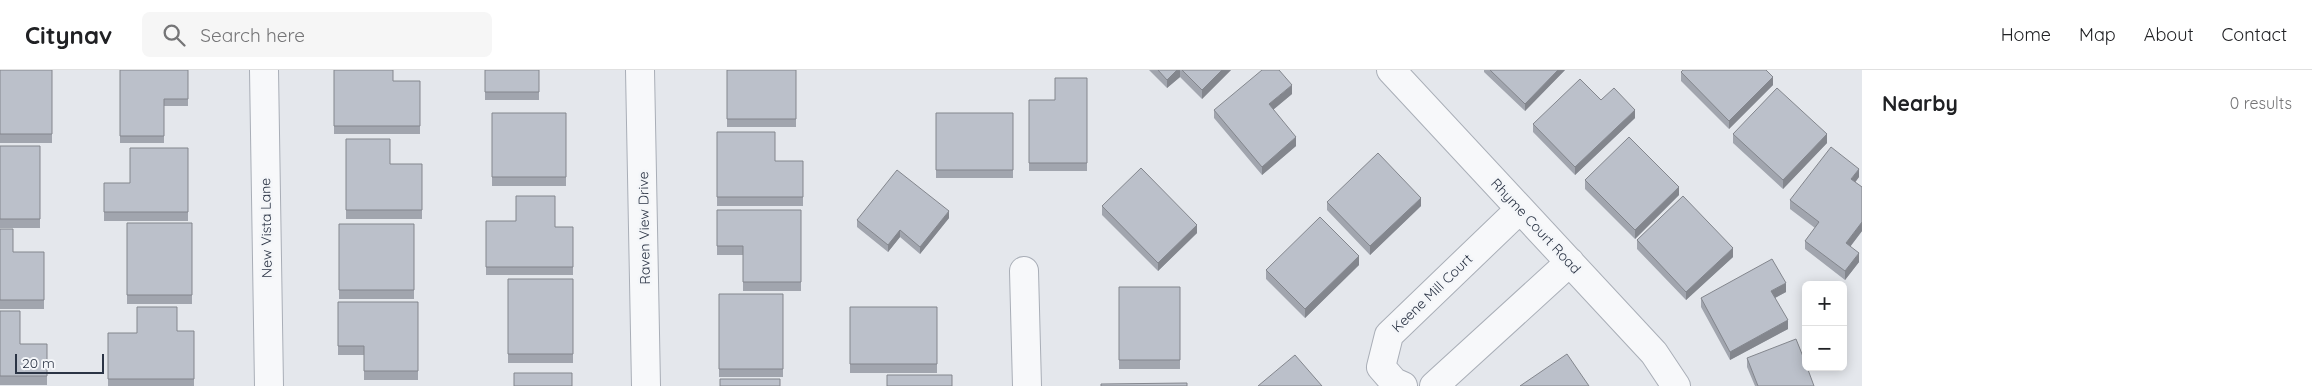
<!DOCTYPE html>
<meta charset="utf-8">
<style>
body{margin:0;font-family:Quicksand,sans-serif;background:#f6f6f6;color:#202124}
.controls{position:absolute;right:15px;bottom:15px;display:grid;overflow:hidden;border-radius:8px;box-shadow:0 2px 12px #0003}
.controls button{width:45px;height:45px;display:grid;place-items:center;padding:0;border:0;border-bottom:1px solid #e0e0e0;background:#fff;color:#202124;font:25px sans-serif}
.scale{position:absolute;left:15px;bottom:12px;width:89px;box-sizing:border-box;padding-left:5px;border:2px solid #2b3445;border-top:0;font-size:14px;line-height:18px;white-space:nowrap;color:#2b3445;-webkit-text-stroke:4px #f4f6f9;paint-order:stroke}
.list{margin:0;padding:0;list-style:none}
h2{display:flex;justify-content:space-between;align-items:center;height:65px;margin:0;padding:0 20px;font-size:21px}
h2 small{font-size:16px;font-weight:400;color:#757577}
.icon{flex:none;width:28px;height:28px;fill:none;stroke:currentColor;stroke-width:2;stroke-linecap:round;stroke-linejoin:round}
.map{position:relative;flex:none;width:1862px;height:316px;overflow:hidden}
header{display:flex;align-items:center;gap:30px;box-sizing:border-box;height:70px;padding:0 25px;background:#fff;border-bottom:1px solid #e0e0e0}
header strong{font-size:24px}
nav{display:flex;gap:28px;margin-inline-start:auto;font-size:18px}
.search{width:350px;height:45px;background:#f6f6f6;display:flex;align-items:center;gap:12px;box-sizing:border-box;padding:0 18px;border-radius:8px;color:#757577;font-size:19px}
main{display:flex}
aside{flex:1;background:#fff}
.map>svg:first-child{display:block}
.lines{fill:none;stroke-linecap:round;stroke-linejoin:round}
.street-casing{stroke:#a9aeb7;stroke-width:30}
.street{stroke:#f7f8fa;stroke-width:28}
.wall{fill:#a1a5ae}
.shaded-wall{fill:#83868d}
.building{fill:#bbc0ca;stroke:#83868d}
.labels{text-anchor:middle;stroke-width:5;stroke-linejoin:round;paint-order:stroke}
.street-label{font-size:14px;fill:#2b3445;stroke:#f4f6f9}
</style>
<header>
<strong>Citynav</strong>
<div class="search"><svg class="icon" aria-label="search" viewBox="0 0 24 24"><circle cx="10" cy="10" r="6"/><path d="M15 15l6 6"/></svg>Search here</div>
<nav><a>Home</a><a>Map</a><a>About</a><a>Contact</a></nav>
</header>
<main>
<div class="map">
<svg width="1862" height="316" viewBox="0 0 1862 316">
<rect width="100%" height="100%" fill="#e4e7ec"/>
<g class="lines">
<defs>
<path id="street" d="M264,0L269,316
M640,0L646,316
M1391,0L1654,283L1676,316
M1024,201L1027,316
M1403,316L1394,312L1381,297L1389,265L1520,139
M1434,316L1570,192"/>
</defs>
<!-- street casing -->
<use href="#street" class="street-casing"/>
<!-- street -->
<use href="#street" class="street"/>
</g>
<!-- wall -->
<path class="wall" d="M0,0H52V73H0Z
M120,0H188V36H164V73H120Z
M334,0L393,11H420V64H334Z
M485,0H539V30H485Z
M727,0H796V57H727Z
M1149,0H1231L1202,29L1180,7L1167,18Z
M1484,0H1565L1525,41L1484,2Z
M1681,2L1773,15L1729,59L1681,11Z
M1087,8V101H1029V30H1055Z
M1292,24L1273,40L1296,76L1262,105L1214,48V40Z
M492,43H566V116H492Z
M936,43H1013V108H936Z
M1635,48L1575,105L1533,62V54Z
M717,62L775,91H803V136H717Z
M1733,64L1827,73L1783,119L1733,73Z
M346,69L390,94H422V149H346Z
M0,76H40V158H0Z
M188,78V151H104V113H130Z
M1859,107L1855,112L1862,117V161L1850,177L1859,192L1845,210L1805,179V171L1815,158L1790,139V130Z
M1585,110L1679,125L1635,169L1585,119Z
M1327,132L1421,136L1370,185L1327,140Z
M1102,136L1197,163L1158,201L1102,145Z
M717,140H801V221H743V185H717Z
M949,148L920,184L900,167L888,182L857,157V150Z
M486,151L555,157H573V205H486Z
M127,153H192V234H127Z
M339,154H414V229H339Z
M0,159L13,182H44V239H0Z
M1637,170L1733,187L1686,230L1637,179Z
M1359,195L1305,248L1266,209V200Z
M508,209H573V293H508Z
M1119,217H1180V299H1119Z
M1786,222L1775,228L1788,259L1730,290L1701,237V228Z
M719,224H783V307H719Z
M338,232H418V310H364V285H338Z
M850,237H937V303H850Z
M0,241L20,274H47V315H0Z
M177,261H194V316H108V263H137Z
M1747,288L1814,316H1755L1747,297Z"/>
<!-- shaded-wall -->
<path class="shaded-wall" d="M1177,0H1180V7L1167,18V10Z
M1222,0H1231L1202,29V20Z
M1558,0H1565L1525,41V34Z
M1773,7V15L1729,59V51Z
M1292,15V24L1269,43V34Z
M1635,40V48L1575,105V97Z
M1827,64V73L1783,119V110Z
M1296,67V76L1262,105V97Z
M1859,99V107L1851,118V109Z
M1679,117V125L1635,169V160Z
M1421,128V136L1370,185V176Z
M949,141V148L920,184V177Z
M1862,152V161L1846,182V173Z
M1197,155V163L1158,201V193Z
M900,160V167L888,182V175Z
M1733,178V187L1686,230V222Z
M1859,183V192L1845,210V201Z
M1359,186V195L1305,248V239Z
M1786,213V222L1771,230V221Z
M1788,250V259L1730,290V282Z"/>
<!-- building -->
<path class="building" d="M0,0H52V64H0Z
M120,0H188V29H164V66H120Z
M334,0H393V11H420V56H334Z
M485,0H539V22H485Z
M727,0H796V49H727Z
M1158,0H1177L1167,10Z
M1182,0H1222L1202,20Z
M1262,0H1279L1292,15L1269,34L1296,67L1262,97L1214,40Z
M1490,0H1558L1525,34Z
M1683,0H1766L1773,7L1729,51L1681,2Z
M1055,8H1087V93H1029V30H1055Z
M1580,9L1601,30L1614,18L1635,40L1575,97L1533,54Z
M1777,18L1827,64L1783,110L1733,64Z
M492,43H566V107H492Z
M936,43H1013V100H936Z
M717,62H775V91H803V127H717Z
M1629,67L1679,117L1635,160L1585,110Z
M346,69H390V94H422V140H346Z
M0,76H40V149H0Z
M1831,77L1859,99L1851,109L1862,117V152L1846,173L1859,183L1845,201L1805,171L1819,152L1790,130Z
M130,78H188V142H104V113H130Z
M1378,83L1421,128L1370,176L1327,132Z
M1141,98L1197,155L1158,193L1102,136Z
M897,100L949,141L920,177L900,160L888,175L857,150Z
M516,126H555V157H573V197H486V151H516Z
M1683,126L1733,178L1686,222L1637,170Z
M717,140H801V212H743V176H717Z
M1320,147L1359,186L1305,239L1266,200Z
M127,153H192V225H127Z
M339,154H414V220H339Z
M0,159H13V182H44V230H0Z
M1772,189L1786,213L1771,221L1788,250L1730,282L1701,228Z
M508,209H573V284H508Z
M1119,217H1180V290H1119Z
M719,224H783V299H719Z
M338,232H418V301H364V276H338Z
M137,237H177V261H194V309H108V263H137Z
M850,237H937V294H850Z
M0,241H20V274H47V306H0Z
M1796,269L1806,294V297H1807L1814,316H1758L1747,288Z
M1567,284L1589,316H1520Z
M1295,285L1322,316H1258Z
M514,303H572V316H514Z
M887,305H952V316H887Z
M720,309H780V316H720Z
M1187,313V316H1101V314Z"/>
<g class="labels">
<!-- street labels -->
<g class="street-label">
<text transform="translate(1536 156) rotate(47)" y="5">Rhyme Court Road</text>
<text transform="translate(266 158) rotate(-91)" y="5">New Vista Lane</text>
<text transform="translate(644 158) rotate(-91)" y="5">Raven View Drive</text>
<text transform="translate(1432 223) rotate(-44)" y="5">Keene Mill Court</text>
</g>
</g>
</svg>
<div class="controls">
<button>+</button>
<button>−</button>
</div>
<div class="scale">20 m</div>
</div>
<aside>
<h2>Nearby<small>0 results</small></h2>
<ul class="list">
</ul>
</aside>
</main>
